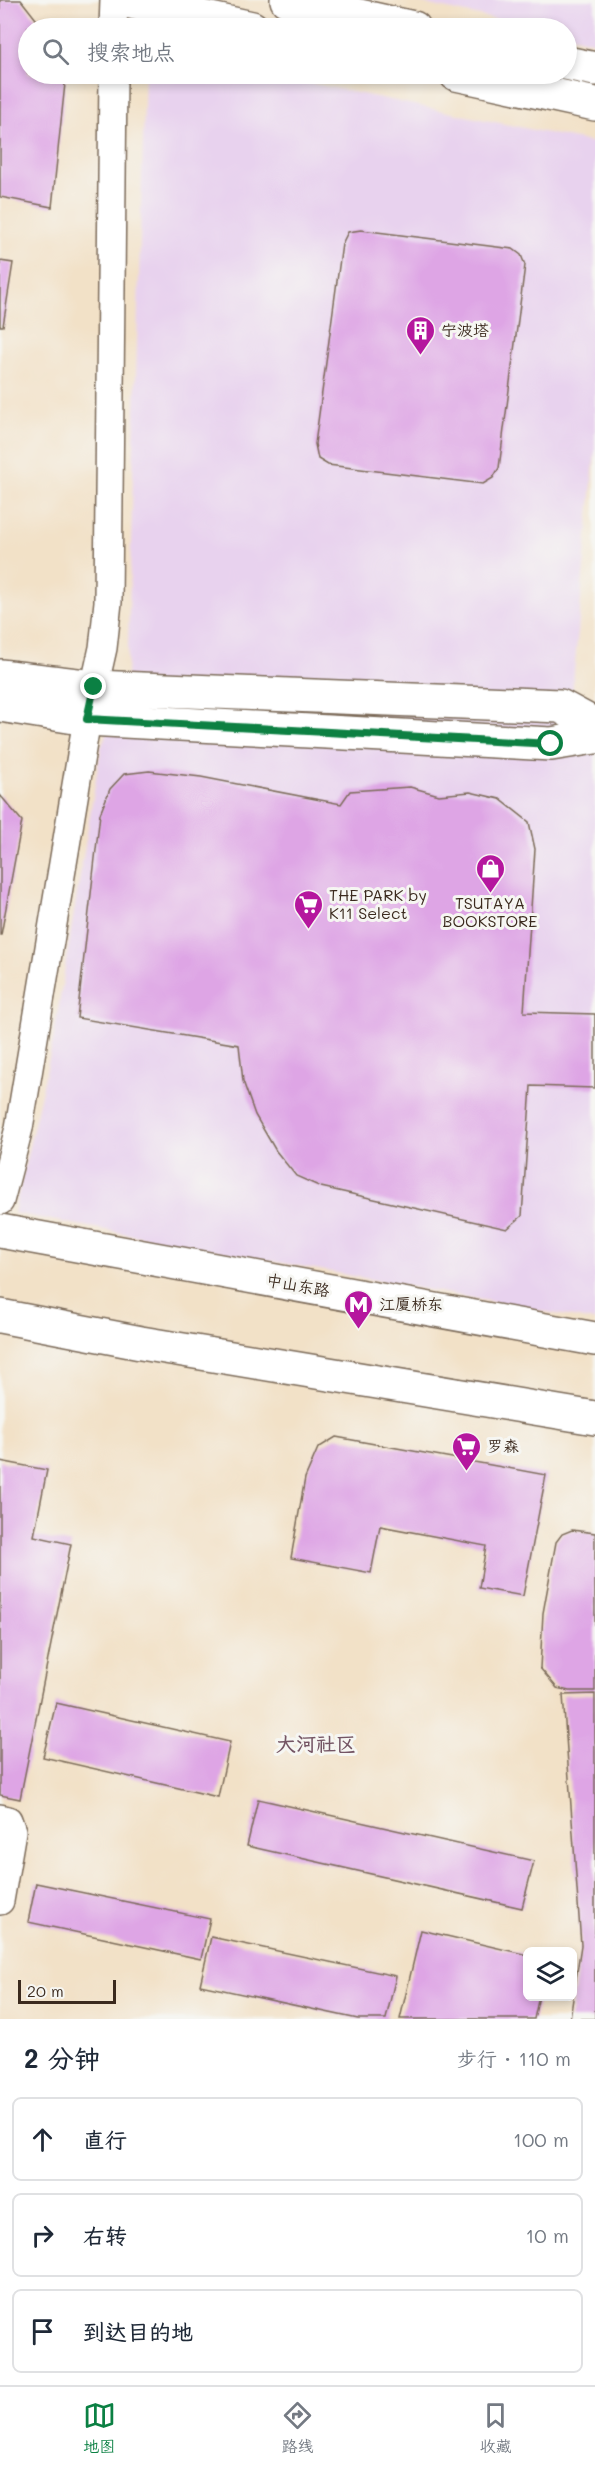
<!DOCTYPE html>
<html lang="zh">
<meta charset="utf-8">
<style>
body{margin:0;font-family:Mali,"LXGW WenKai TC",sans-serif;background:#f6f6f7;color:#1f2937}
.controls{position:absolute;right:18px;bottom:18px;display:grid;overflow:hidden;border-radius:9px;box-shadow:0 3px 9px #0003}
.controls button{width:54px;height:54px;display:grid;place-items:center;padding:0;border:0;border-bottom:2px solid #e0e1e3;background:#fff;color:#1f2937;font:30px sans-serif}
.scale{position:absolute;left:18px;bottom:15px;width:98px;box-sizing:border-box;padding-left:6px;border:3px solid #3b2a1e;border-top:0;font-size:16px;line-height:21px;white-space:nowrap;color:#3b2a1e;-webkit-text-stroke:4px #f6f6f2;paint-order:stroke}
.stop{position:absolute;width:18px;height:18px;margin:-14px;border:4px solid #0b8043;border-radius:50%;background:#fff}
.stop.end{background:#0b8043;border-color:#fff;box-shadow:0 2px 6px #0008}
.list{margin:0;padding:0;list-style:none}
h2{display:flex;justify-content:space-between;align-items:center;height:78px;margin:0;padding:0 24px;font-size:26px}
h2 small{font-size:20px;font-weight:400;color:#747a83}
.list li{display:grid;grid-template-columns:39px 1fr auto;gap:18px;align-items:center;box-sizing:border-box;height:84px;margin:0 12px 12px;padding:0 12px;border:2px solid #e0e1e3;border-radius:9px}
.list b{display:block;font-size:22px;white-space:nowrap}
.list em{font-size:20px;font-style:normal;color:#747a83}
.icon{flex:none;width:33px;height:33px;fill:none;stroke:currentColor;stroke-width:2;stroke-linecap:round;stroke-linejoin:round}
.map{position:relative;flex:none;width:595px;height:2019px;overflow:hidden}
.search{position:absolute;background:#fff;box-shadow:0 3px 9px #0003;left:18px;right:18px;top:18px;height:66px;display:flex;align-items:center;gap:15px;box-sizing:border-box;padding:0 21px;border-radius:33px;color:#747a83;font-size:22px}
.sheet{height:366px;background:#fff}
nav{display:flex;justify-content:space-around;align-items:center;box-sizing:border-box;height:84px;border-top:2px solid #e0e1e3;background:#fff;font-size:16px;color:#747a83}
nav a{display:grid;justify-items:center;gap:3px}
nav .on{color:#0b8043}
.map>svg:first-child{display:block}
.built{fill:#e8d2ee}
.building{fill:#dea5e5}
.lines{fill:none;stroke-linecap:round;stroke-linejoin:round}
.street-casing{stroke:#7b6a59;stroke-width:30}
.secondary-casing{stroke:#7b6a59;stroke-width:36}
.primary-casing{stroke:#7b6a59;stroke-width:36}
.street{stroke:#fff;stroke-width:27}
.secondary{stroke:#fff;stroke-width:33}
.primary{stroke:#fff;stroke-width:33}
.route{stroke:#0b8043;stroke-width:8}
.labels{text-anchor:middle;stroke-width:6;stroke-linejoin:round;paint-order:stroke}
.poi-label{font-size:16px;fill:#3b2a1e;stroke:#f6f6f2;text-anchor:start}
.street-label{font-size:16px;fill:#3b2a1e;stroke:#f6f6f2}
.quarter-label{font-size:20px;font-weight:bold;fill:#745564;stroke:#f6f6f2}
</style>
<div class="map">
<svg width="595" height="2019" viewBox="0 0 595 2019">
<rect width="100%" height="100%" fill="#f6f6f2"/>
<filter id="ink" filterUnits="userSpaceOnUse"><feTurbulence type="fractalNoise" baseFrequency=".0167" numOctaves="2"/><feDisplacementMap in="SourceGraphic" scale="12" xChannelSelector="R" yChannelSelector="G"/><feConvolveMatrix kernelMatrix="1 2 1 2 8 2 1 2 1" color-interpolation-filters="sRGB"/></filter>
<filter id="wash" filterUnits="userSpaceOnUse"><feTurbulence type="fractalNoise" baseFrequency=".008" numOctaves="4" result="noise"/><feDisplacementMap in="SourceGraphic" scale="24" xChannelSelector="R" yChannelSelector="G"/><feGaussianBlur stdDeviation="1.35" result="paint"/><feColorMatrix in="noise" values="0 0 0 0 0 0 0 0 0 0 0 0 0 0 0 0 0 1.4 0 .05"/><feComposite in="paint" operator="in"/></filter>
<g filter="url(#wash)">
<rect width="100%" height="100%" fill="#f2e1c7"/>
<!-- built -->
<path class="built" d="M407,0H595V42L567,35L566,28H535Z
M145,74H267L595,143V451L568,736L595,745V1321L14,1213L53,1041L101,748L127,678Z"/>
<g id="blocks">
<!-- building -->
<path class="building" d="M0,0H21L43,28H28V74H66L52,207L0,197Z
M361,230L513,249L521,255L525,265L499,468L493,478L483,484L328,465L318,459L315,444L342,244L348,232Z
M0,261L13,263L3,326H0Z
M149,771L201,777L341,804L350,791L410,787L439,795L470,792L500,799L529,822L535,849L524,1012L595,1014V1088L531,1086L522,1216L507,1229L321,1187L296,1176L276,1151L255,1115L243,1081L239,1045L77,1018L100,814L110,789L124,774Z
M0,795L22,821L1,935H0Z
M336,1437L546,1475L523,1596L479,1588L486,1546L380,1526L371,1573L291,1558L305,1478L318,1448Z
M0,1461L47,1470L34,1536L71,1544L20,1799L0,1795Z
M572,1530L595,1533V1691H569L557,1688L540,1668L543,1613L556,1542L562,1534Z
M595,1694V2019H570L581,1945L563,1695Z
M56,1703L230,1742L218,1797L43,1757Z
M258,1799L534,1861L522,1908L247,1846Z
M36,1883L210,1919L201,1959L28,1922Z
M421,1930L528,1955V1996H539L534,2019H400Z
M211,1937L396,1976L386,2019H358L200,1985Z"/>
</g>
</g>
<g filter="url(#ink)">
<use href="#blocks" fill-opacity="0" stroke="#7b6a59" stroke-width="1.5"/>
<g class="lines">
<defs>
<path id="street" d="M113,28L114,0
M0,1201L19,1128L87,719L103,648L108,602L113,74
M0,1818L8,1820L12,1831L0,1901"/>
<path id="secondary" d="M122,0L252,28
M287,0L414,28
M566,63L595,69
M456,74L595,104
M0,676L94,687L560,706L595,725
M0,705L87,719L551,744L595,737"/>
<path id="primary" d="M0,1231L595,1339
M0,1316L141,1343L595,1418"/>
</defs>
<!-- street casing -->
<use href="#street" class="street-casing"/>
<!-- secondary casing -->
<use href="#secondary" class="secondary-casing"/>
<!-- primary casing -->
<use href="#primary" class="primary-casing"/>
<!-- street -->
<use href="#street" class="street"/>
<!-- secondary -->
<use href="#secondary" class="secondary"/>
<!-- primary -->
<use href="#primary" class="primary"/>
</g>
</g>
<g class="lines" filter="url(#ink)">
<!-- route -->
<path class="route" d="M94,687L87,719L551,744"/>
</g>
<!-- icons -->
<defs>
<symbol id="building-pin" viewBox="-11 -11 22 30"><path d="M0 17L-7.5 6A9.5 9.5 0 1 1 7.5 6Z" fill="#b5179e" stroke="#f6f6f2"/><path d="M-4-6H4V6H1V3H-1V6H-4ZM-2.5-4.3h1.7v1.8h-1.7ZM.8-4.3h1.7v1.8H.8ZM-2.5-1h1.7V.8h-1.7ZM.8-1h1.7V.8H.8Z" fill="#fff"/></symbol>
<symbol id="shop-pin" viewBox="-11 -11 22 30"><path d="M0 17L-7.5 6A9.5 9.5 0 1 1 7.5 6Z" fill="#b5179e" stroke="#f6f6f2"/><path d="M-5-2.5h2.3a2.7 3.5 0 0 1 5.4 0H5L5.5 6h-11ZM-1.5-2.5h3a1.5 2.3 0 0 0-3 0Z" fill="#fff"/></symbol>
<symbol id="supermarket-pin" viewBox="-11 -11 22 30"><path d="M0 17L-7.5 6A9.5 9.5 0 1 1 7.5 6Z" fill="#b5179e" stroke="#f6f6f2"/><path d="M-6-5.5h2.5l.6 2H6L4.5 2H-2.5L-4.4-4H-6ZM-1.5 3.2a1.3 1.3 0 1 0 .1 0ZM3 3.2a1.3 1.3 0 1 0 .1 0Z" fill="#fff"/></symbol>
<symbol id="metro-pin" viewBox="-11 -11 22 30"><path d="M0 17L-7.5 6A9.5 9.5 0 1 1 7.5 6Z" fill="#b5179e" stroke="#f6f6f2"/><path d="M-5.5 5V-5H-3L0 0L3-5H5.5V5H3V-.5L0 4L-3-.5V5Z" fill="#fff"/></symbol>
</defs>
<g fill-rule="evenodd">
<use href="#building-pin" x="404" y="314" width="33" height="45"/>
<use href="#shop-pin" x="474" y="852" width="33" height="45"/>
<use href="#supermarket-pin" x="292" y="888" width="33" height="45"/>
<use href="#metro-pin" x="342" y="1288" width="33" height="45"/>
<use href="#supermarket-pin" x="450" y="1430" width="33" height="45"/>
</g>
<g class="labels">
<!-- poi labels -->
<g class="poi-label">
<text x="441" y="336">宁波塔</text>
<text x="329" y="901">THE PARK by<tspan x="329" dy="18">K11 Select</tspan></text>
<text x="490" y="909" text-anchor="middle">TSUTAYA<tspan x="490" dy="18">BOOKSTORE</tspan></text>
<text x="379" y="1310">江厦桥东</text>
<text x="487" y="1452">罗森</text>
</g>
<!-- street labels -->
<g class="street-label">
<text transform="translate(298 1285) rotate(10)" y="6">中山东路</text>
</g>
<!-- quarter labels -->
<g class="quarter-label">
<text x="316" y="1751">大河社区</text>
</g>
</g>
</svg>
<div class="controls">
<button><svg class="icon" aria-label="layers" viewBox="0 0 24 24"><path d="M12 4l9 5-9 5-9-5zM3 14l9 5 9-5"/></svg></button>
</div>
<div class="scale">20 m</div>
<div class="stop" style="left:551px;top:744px"></div>
<div class="stop end" style="left:94px;top:687px"></div>
<div class="search"><svg class="icon" aria-label="search" viewBox="0 0 24 24"><circle cx="10" cy="10" r="6"/><path d="M15 15l6 6"/></svg>搜索地点</div>
</div>
<section class="sheet">
<h2>2 分钟<small>步行 · 110 m</small></h2>
<ul class="list">
<li><svg class="icon" aria-label="ahead" viewBox="0 0 24 24"><path d="M12 20V5M6 11l6-6 6 6"/></svg><div><b>直行</b></div><em>100 m</em></li>
<li><svg class="icon" aria-label="right" viewBox="0 0 24 24"><path d="M7 20v-9h11M14 6l5 5-5 5"/></svg><div><b>右转</b></div><em>10 m</em></li>
<li><svg class="icon" aria-label="arrive" viewBox="0 0 24 24"><path d="M6 21V4h12l-3 4 3 4H6"/></svg><div><b>到达目的地</b></div></li>
</ul>
</section>
<nav>
<a class="on"><svg class="icon" aria-label="map" viewBox="0 0 24 24"><path d="M3 6l6-2 6 2 6-2v14l-6 2-6-2-6 2zM9 4v14M15 6v14"/></svg>地图</a>
<a><svg class="icon" aria-label="directions" viewBox="0 0 24 24"><path d="M12 3l9 9-9 9-9-9zM9 14v-3h6M13 9l2 2-2 2"/></svg>路线</a>
<a><svg class="icon" aria-label="saved" viewBox="0 0 24 24"><path d="M7 4h10v16l-5-4-5 4z"/></svg>收藏</a>
</nav>
